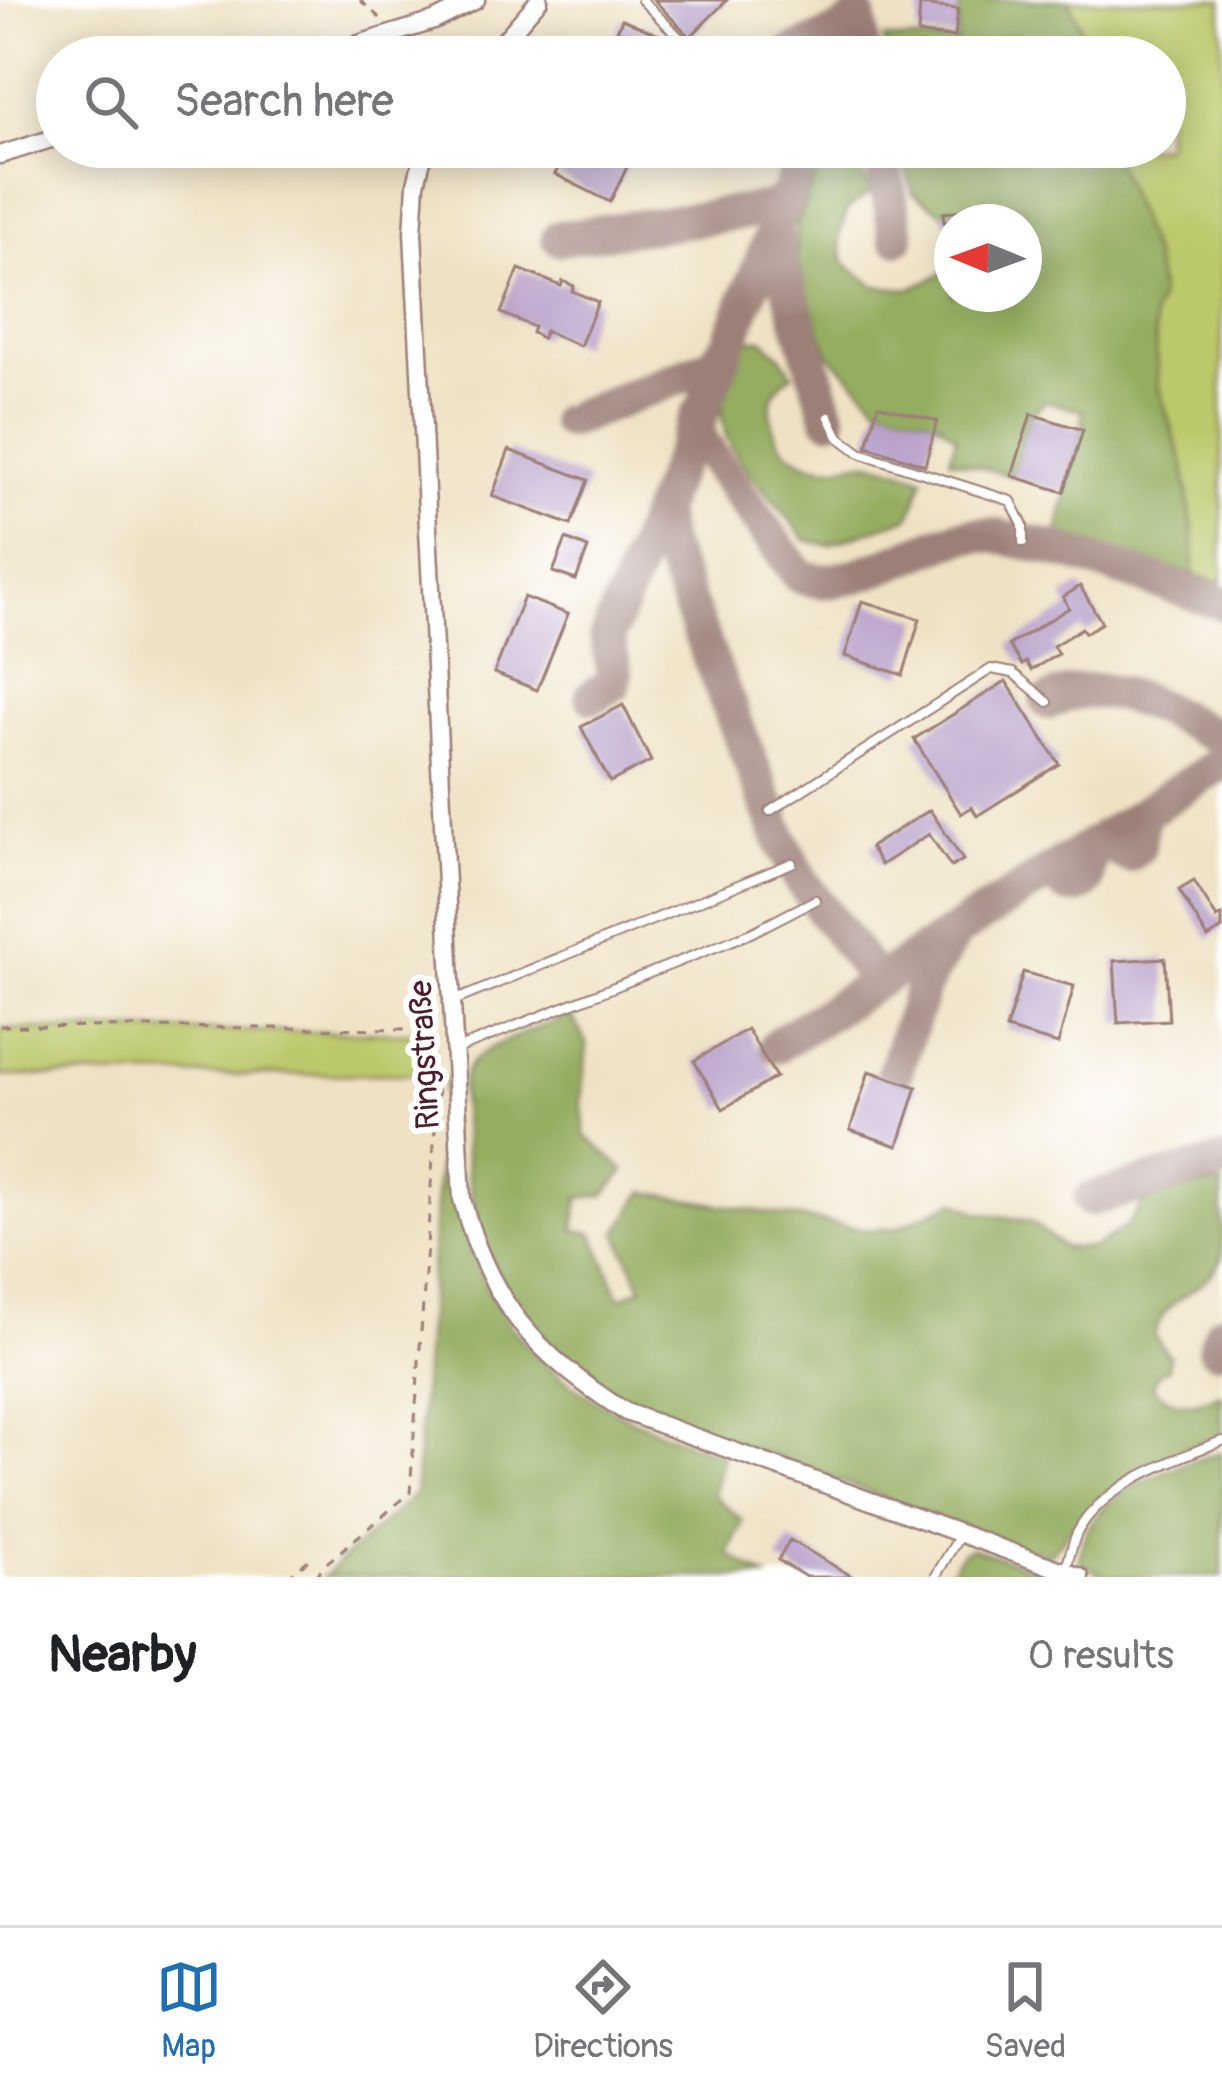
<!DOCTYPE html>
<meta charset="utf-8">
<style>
body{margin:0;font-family:Pangolin,sans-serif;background:#f6f6f6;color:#202124}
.compass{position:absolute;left:934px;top:204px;width:108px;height:108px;border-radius:50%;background:#fff;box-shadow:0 6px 30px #0003;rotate:271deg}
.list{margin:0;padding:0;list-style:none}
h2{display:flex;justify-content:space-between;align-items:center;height:156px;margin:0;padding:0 48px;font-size:51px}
h2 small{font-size:39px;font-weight:400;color:#757577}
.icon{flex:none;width:66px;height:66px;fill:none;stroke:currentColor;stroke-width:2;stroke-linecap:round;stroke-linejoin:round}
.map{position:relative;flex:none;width:1222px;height:1577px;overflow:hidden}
.search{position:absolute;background:#fff;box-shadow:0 6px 30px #0003;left:36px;right:36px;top:36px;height:132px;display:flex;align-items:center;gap:30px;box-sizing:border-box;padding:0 42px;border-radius:66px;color:#757577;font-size:45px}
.sheet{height:348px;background:#fff}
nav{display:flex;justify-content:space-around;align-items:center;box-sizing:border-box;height:168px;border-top:3px solid #e0e0e0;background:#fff;font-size:33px;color:#757577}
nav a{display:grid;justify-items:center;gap:6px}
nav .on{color:#1f6fb2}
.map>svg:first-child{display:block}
.green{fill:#bbc96c;stroke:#82744c;stroke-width:3}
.forest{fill:#94ad60;stroke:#6f6646;stroke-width:3}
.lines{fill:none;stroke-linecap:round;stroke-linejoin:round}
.taxiway{stroke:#9c8078;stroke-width:36}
.building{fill:#baa3ca}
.lane-casing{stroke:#9c8078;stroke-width:12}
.street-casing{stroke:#9c8078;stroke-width:21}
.path{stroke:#9c8078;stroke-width:3;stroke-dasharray:9 9;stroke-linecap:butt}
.lane{stroke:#fff;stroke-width:8}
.street{stroke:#fff;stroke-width:16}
.labels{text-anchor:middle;stroke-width:12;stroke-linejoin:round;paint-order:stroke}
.street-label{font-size:33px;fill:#4a1f2b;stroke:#fff}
</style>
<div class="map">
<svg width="1222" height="1577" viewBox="0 0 1222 1577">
<rect width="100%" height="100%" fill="#fff"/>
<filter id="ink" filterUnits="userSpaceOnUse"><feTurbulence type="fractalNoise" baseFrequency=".00833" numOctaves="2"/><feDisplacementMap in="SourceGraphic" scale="24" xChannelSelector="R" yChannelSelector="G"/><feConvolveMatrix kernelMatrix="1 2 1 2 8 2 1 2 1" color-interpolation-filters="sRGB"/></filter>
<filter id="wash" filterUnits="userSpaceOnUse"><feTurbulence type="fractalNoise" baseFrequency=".004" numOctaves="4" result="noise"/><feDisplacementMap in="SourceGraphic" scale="48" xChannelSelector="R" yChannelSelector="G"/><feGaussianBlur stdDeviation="2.7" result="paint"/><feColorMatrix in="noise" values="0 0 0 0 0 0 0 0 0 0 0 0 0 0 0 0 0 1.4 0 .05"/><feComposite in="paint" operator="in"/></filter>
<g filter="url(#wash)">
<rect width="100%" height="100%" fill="#efe2c4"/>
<!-- green -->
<path class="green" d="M1068,0H1222V582L1193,575L1194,541L1184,466L1159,390L1153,315L1110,147H1165V57H1084L1079,23Z
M0,1029L434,1033L432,1074L0,1076Z"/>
<!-- forest -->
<path class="forest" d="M906,0H1068L1079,23L1084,57H886L884,39L957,42L960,4Z
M839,147L850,154L871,192L847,209L839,237L844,263L875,286L908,289L942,274L952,257V294H1024V239L1029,234L1025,209L1007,203L943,213L913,193L901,147H1110L1153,256L1160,296L1153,315L1159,390L1184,466L1194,541L1193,575L1058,535C1064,495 1082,449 1083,411L1046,401L1031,414L1012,476L950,459L956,436L937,421L878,405L829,354L797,266V225L826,151Z
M762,339L781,356L793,375C778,383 770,395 771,412C773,448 797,466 833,467C842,467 851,462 860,462C882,461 904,472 924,478L910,517L828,545L805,540C785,508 727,459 723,423C720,395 733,365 743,340Z
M571,1015L587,1045L581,1098L585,1135L625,1171L604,1195L579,1198L574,1230L593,1233L620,1298L642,1288L617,1233L644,1192L870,1230L897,1228L955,1201L979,1213L1030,1221L1064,1248H1093L1127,1226L1143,1203L1179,1190L1222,1184V1258C1204,1296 1164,1292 1154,1336L1170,1357L1168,1368L1157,1374L1153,1388C1176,1409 1195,1405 1222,1394V1435L1145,1466L1095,1501L1050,1554L1014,1546L636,1406C522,1335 472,1271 464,1133C463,1110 456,1081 472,1062C488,1043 547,1026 571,1015Z
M445,1076C449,1124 449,1176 462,1222C502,1364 593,1410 723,1455L713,1495L743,1521L728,1554L766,1577H323L415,1494Z
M1222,1452V1577H1107L1080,1563C1077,1496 1169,1468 1222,1452Z
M971,1548L1061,1577H947L962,1553Z"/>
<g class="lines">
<!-- taxiway -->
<path class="taxiway" d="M785,57L845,30L859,18L863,57
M807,147L696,427L703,445L798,574C836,600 920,545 963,536C1011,526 1168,586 1222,603
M880,147L897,237
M775,225L779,255L829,417
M559,238L774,208L787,197
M567,421L713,364L724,350
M659,511L665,544L784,847L802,882L876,981
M593,696L613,684L615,674L607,637L698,414
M1048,702C1107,671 1168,713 1222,739
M1119,828L1112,836V847L1128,855L1138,847L1141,824
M1063,863L1061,881C1068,890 1078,889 1086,881L1090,854
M777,1045L1222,763
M893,1077L924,983L951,939
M1091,1199L1222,1163
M1215,1348L1222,1331"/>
</g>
<g id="blocks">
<!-- building -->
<path class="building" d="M654,0H727L690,37Z
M920,5L958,9L955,37L918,34Z
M622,19L669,39L662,57H606Z
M569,147H620L616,156L629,163L610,202L555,174Z
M1007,203L1010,222H944L943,213Z
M519,269L561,286L563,281L574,286L572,291L598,302L580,346L545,331L542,338L532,333L534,327L501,313Z
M878,405L937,421L925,465L867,446Z
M1031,414L1083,430L1064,492L1012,476Z
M509,450L588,480L571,525L492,496Z
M566,539L588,548L576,580L553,572Z
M1080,586L1102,623L1085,633L1082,628L1053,646L1058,654L1031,670L1026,662L1022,665L1009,645L1069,608L1063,597Z
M524,597L568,614L537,690L494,673Z
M862,601L920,619L903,675L845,656Z
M1006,681L1059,764L977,816L972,807L961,814L914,739Z
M623,705L651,761L610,782L581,727Z
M930,810L963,860L951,867L929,834L881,865L870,847Z
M1194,881L1217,918L1222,915V929L1208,938L1179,890Z
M1165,958L1169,1020L1118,1023L1114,961Z
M1023,972L1074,986L1058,1044L1006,1029Z
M747,1029L776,1077L723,1109L694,1061Z
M869,1071L917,1087L898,1146L850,1130Z
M790,1540L853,1577H806L778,1560Z"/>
</g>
</g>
<g filter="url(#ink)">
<use href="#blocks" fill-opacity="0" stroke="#9c8078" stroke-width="3"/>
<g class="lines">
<defs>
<path id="lane" d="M642,0L699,57
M829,417L839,437L860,453L1011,501L1023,525V542
M770,811L991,669L1013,673L1048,702
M451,1002L792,863
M457,1049L751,933L815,900
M1066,1570C1069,1558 1072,1544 1077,1533C1102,1485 1174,1459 1222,1441
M935,1577L960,1535"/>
<path id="street" d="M316,57L434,21L476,0
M490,57L539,0
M425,147L416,184L413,233L462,1199C489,1303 537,1356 626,1412L1080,1577
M0,155L57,137"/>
</defs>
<!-- lane casing -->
<use href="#lane" class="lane-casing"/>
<!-- street casing -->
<use href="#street" class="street-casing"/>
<!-- path -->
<path class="path" d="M360,0L381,19
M0,1026L412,1029
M287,1577L311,1558
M316,1577L323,1566L410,1493L439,1071"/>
<!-- lane -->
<use href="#lane" class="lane"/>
<!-- street -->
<use href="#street" class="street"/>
</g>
</g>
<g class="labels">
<!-- street labels -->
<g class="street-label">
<text transform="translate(423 1055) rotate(-93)" y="12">Ringstraße</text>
</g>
</g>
</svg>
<svg class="compass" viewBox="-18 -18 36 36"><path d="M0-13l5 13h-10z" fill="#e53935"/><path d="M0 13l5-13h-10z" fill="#757577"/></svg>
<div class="search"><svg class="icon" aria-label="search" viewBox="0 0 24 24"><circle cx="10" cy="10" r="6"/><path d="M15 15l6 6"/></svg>Search here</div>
</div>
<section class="sheet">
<h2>Nearby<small>0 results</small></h2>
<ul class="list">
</ul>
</section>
<nav>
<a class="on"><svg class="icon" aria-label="map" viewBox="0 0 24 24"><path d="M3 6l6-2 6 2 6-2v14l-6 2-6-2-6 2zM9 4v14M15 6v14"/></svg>Map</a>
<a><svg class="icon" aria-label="directions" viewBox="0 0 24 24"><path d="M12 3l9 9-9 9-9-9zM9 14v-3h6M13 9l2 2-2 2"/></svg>Directions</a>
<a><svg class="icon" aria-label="saved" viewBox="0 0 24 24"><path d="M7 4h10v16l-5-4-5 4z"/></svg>Saved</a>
</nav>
